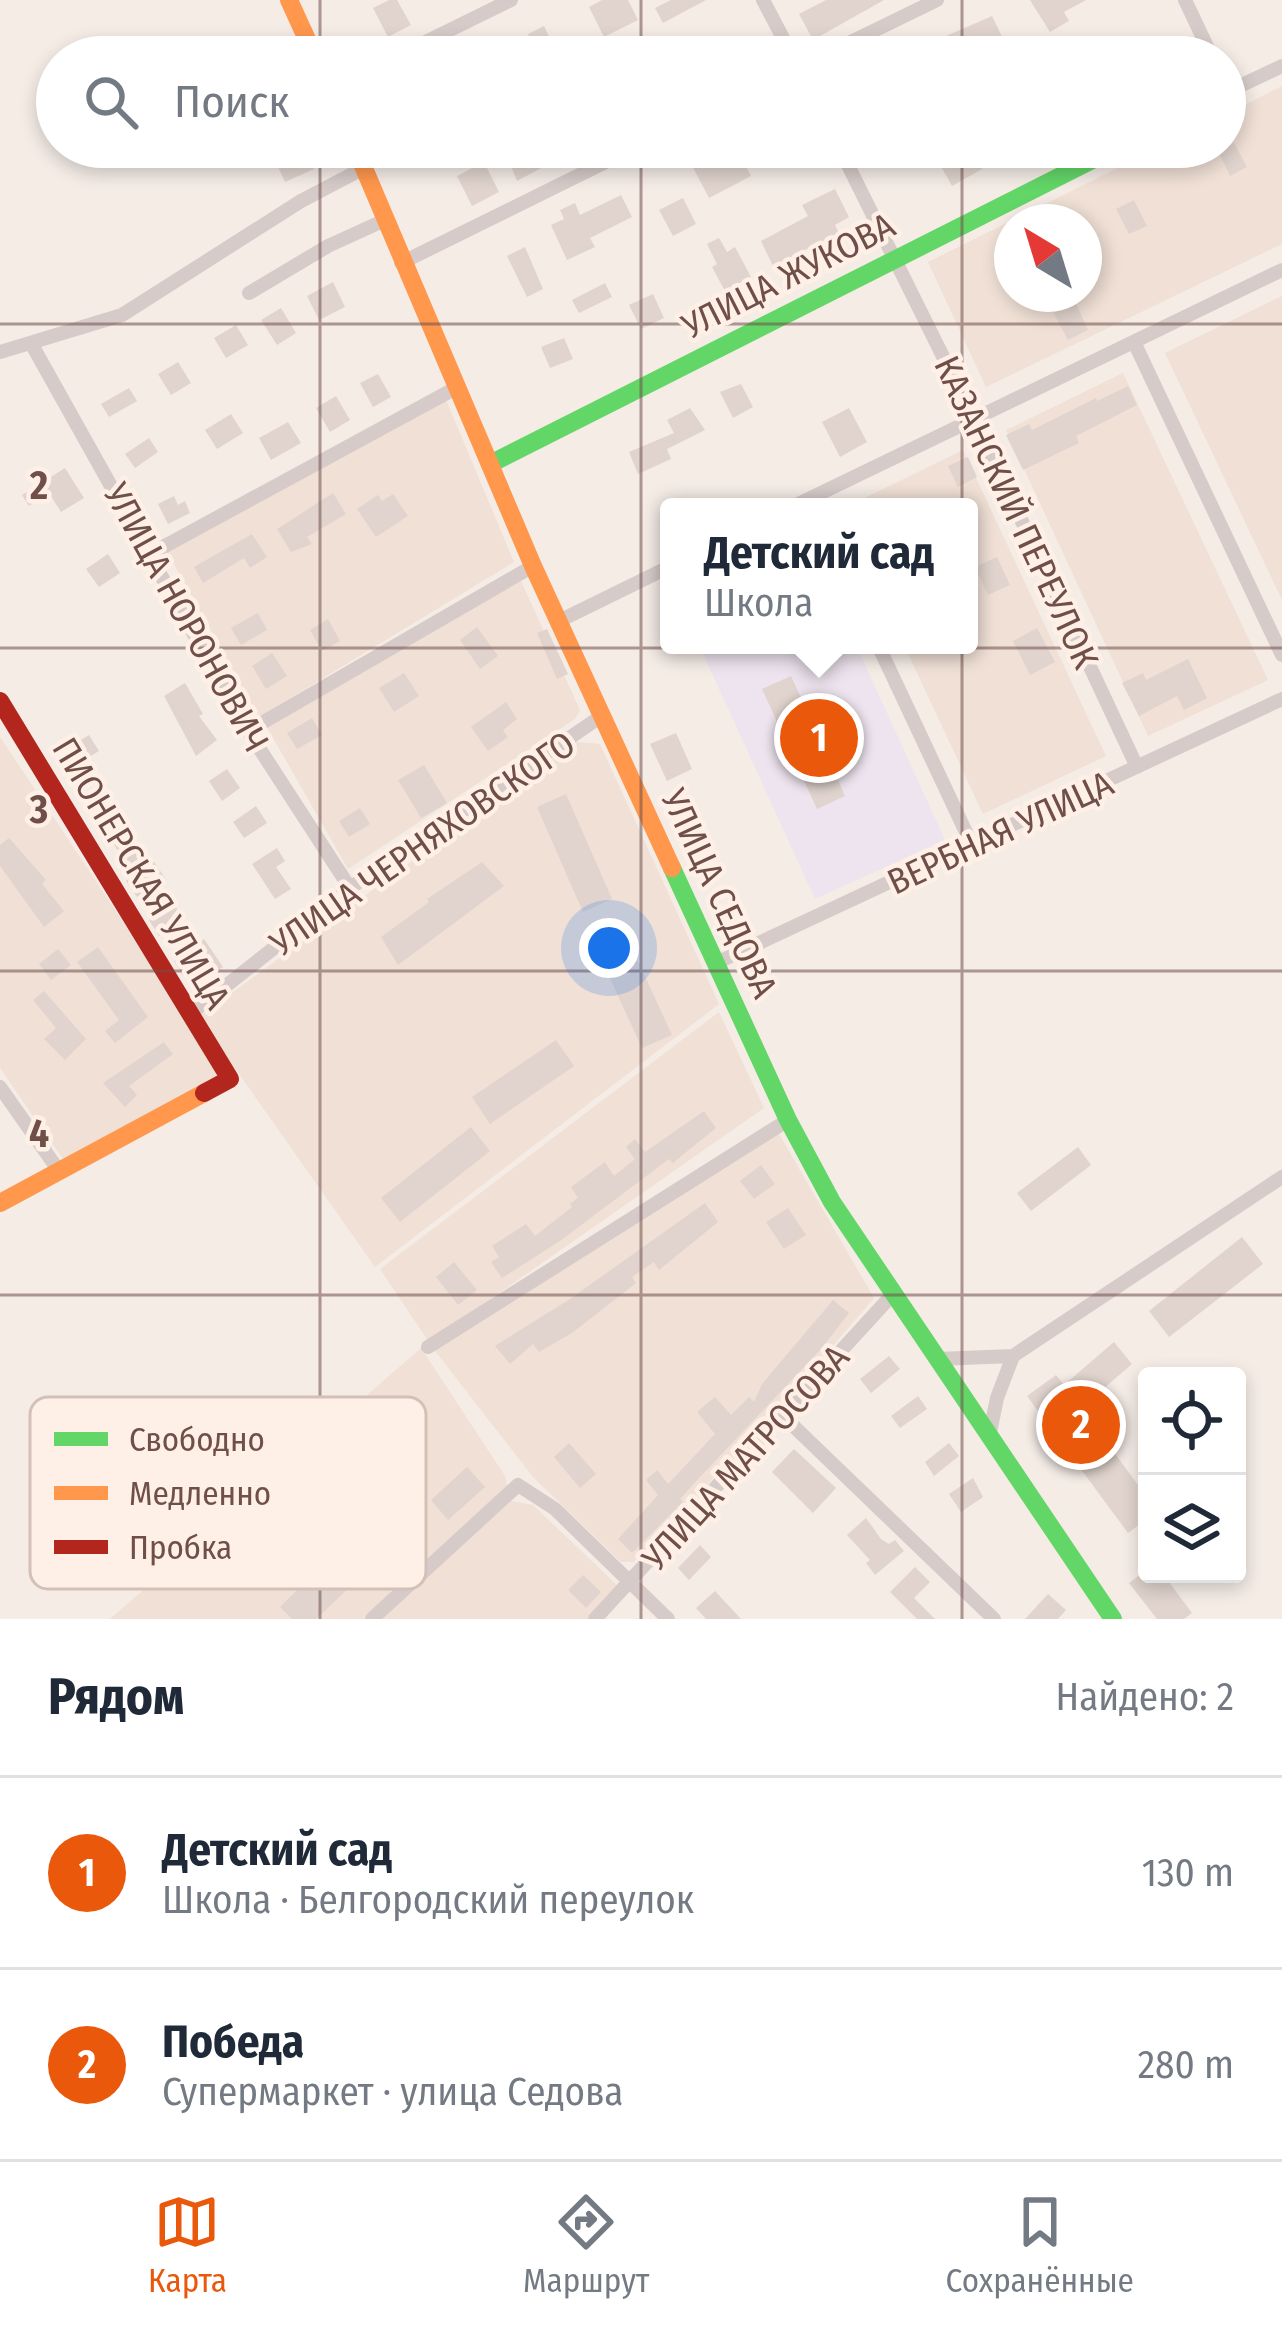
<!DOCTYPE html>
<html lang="ru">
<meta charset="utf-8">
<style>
body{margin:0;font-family:"Fira Sans Condensed",sans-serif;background:#f2f2f3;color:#1f2937}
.controls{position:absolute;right:36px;bottom:36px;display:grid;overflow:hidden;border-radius:12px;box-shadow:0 6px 18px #0003}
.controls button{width:108px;height:108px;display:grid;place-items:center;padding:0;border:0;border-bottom:3px solid #e0e1e3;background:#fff;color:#1f2937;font:60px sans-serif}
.compass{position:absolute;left:994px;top:204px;width:108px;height:108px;border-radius:50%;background:#fff;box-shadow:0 6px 18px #0003;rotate:322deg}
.you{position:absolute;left:609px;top:948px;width:42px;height:42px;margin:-30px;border:9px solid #fff;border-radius:50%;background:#1a73e8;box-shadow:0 0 0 18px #1a73e833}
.badge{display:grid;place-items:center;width:78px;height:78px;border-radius:50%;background:#ea580c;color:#fff;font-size:39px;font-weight:700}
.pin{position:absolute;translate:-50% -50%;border:6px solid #fff;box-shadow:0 3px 12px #0006}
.popup{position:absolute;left:660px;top:498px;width:318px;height:156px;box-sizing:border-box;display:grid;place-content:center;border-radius:12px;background:#fff;filter:drop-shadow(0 3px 9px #0005);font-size:39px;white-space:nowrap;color:#747a83}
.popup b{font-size:45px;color:#1f2937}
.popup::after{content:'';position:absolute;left:50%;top:100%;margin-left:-24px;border:24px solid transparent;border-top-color:#fff}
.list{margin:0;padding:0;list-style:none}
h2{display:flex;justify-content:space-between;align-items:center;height:156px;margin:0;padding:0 48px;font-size:51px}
h2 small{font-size:39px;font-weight:400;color:#747a83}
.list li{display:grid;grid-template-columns:78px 1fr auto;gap:36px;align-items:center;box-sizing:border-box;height:192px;padding:0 48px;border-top:3px solid #e0e1e3}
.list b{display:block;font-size:45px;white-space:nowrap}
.list p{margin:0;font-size:39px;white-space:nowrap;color:#747a83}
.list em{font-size:39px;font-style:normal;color:#747a83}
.icon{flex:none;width:66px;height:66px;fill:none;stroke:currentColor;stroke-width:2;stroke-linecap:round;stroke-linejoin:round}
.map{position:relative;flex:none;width:1282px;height:1619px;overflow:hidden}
.search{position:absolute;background:#fff;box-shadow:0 6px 18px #0003;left:36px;right:36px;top:36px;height:132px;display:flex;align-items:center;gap:30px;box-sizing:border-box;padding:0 42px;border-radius:66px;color:#747a83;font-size:45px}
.sheet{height:540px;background:#fff}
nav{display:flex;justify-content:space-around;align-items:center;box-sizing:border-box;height:168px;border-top:3px solid #e0e1e3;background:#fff;font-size:33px;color:#747a83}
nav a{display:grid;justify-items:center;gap:6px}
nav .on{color:#ea580c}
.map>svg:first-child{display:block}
.residential{fill:#f0e0d6;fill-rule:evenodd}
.education{fill:#eee4ef}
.building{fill:#e1d4ce}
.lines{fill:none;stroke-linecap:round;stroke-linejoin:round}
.street{stroke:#d6cbc9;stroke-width:14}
.fast{stroke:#63d668;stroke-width:18}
.slow{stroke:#ff974d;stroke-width:18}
.jam{stroke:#b3261e;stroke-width:18}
.grid{fill:none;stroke:#704f49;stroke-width:3;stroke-opacity:0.55}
.labels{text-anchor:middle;stroke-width:9;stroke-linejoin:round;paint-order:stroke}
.street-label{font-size:36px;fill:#704f49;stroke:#fef0e6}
.key{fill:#fef0e6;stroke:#d3c0b7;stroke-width:3}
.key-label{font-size:33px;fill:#704f49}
.grid-label{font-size:39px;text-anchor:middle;font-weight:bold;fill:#704f49;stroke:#fef0e6;stroke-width:9;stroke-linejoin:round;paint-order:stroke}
</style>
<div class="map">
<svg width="1282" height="1619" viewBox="0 0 1282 1619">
<rect width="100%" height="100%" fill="#f5ece6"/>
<!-- residential -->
<path class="residential" d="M1282,86V244L986,387L928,262L1160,147H1225V115ZM1012,222H1084V294H1012Z
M1282,296V600L1165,353Z
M1123,373L1268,680L1148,736L1006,430Z
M444,395L514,562L259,717L165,548Z
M963,450L1106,756L983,814L904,645H969V507H846Z
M521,581L580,710L575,719L348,869L264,722Z
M0,737L227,1078L63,1159L0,1068Z
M575,742L600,744L719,1004L375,1267L199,1017Z
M719,1012L764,1108L429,1342L380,1269Z
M778,1132L874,1298L775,1413L634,1562H621L533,1477L432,1347Z
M421,1348L505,1476L507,1486L363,1619H110Z
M511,1501L533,1505L619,1587L590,1619H375Z"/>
<!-- education -->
<path class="education" d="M699,645H856L945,840L815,899Z"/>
<!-- building -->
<path class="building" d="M389,0H397L411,25L388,37L373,8Z
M602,0H628L638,20L604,37L589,7Z
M671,0H706L663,23L655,8Z
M826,0H884L813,40L799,14Z
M1030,0H1086L1064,12L1069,21L1050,32Z
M992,16L1006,45L980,57H927L921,47Z
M544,26L557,53L538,57L528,34Z
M1234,143L1247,167L1230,176L1218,151Z
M269,147H304L314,169L285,182Z
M533,147H581L517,181L508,158Z
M719,147H736L751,176L709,198L690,162Z
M963,147H969L982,169L952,186L938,161Z
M484,162L499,192L472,206L457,176Z
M835,189L849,217L835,225L839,233L773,266L761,241L808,216L802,205Z
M621,195L632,217L590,238L595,247L567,260L551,225L564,219L560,210L575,203L580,215Z
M683,198L696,224L673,236L659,210Z
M1134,200L1147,226L1129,234L1116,209Z
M719,238L727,252L735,247L751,277L725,291L712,267L717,264L707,244Z
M525,247L543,289L527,297L507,256Z
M333,282L345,307L319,320L307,296Z
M605,283L612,297L579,313L572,300Z
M653,294L664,318L641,329L629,305Z
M1074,299L1088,330L1068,340L1052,310Z
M281,308L296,333L277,345L261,320Z
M236,325L248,345L226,358L214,338Z
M564,338L573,359L550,368L541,347Z
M178,362L191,383L171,395L158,374Z
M378,374L391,397L373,407L360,383Z
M741,384L753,407L733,418L720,392Z
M1128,386L1137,405L1076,436L1079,443L1023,470L1006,435L1029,424L1032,430L1096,398L1097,401Z
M129,388L137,401L109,417L101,404Z
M336,396L350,420L330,432L316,408Z
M690,408L705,430L667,449L671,459L638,474L629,452L674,433L667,420Z
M849,408L867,442L840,457L822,422Z
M231,414L243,433L217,449L205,430Z
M288,422L301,443L271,460L259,438Z
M149,438L158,452L135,468L125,454Z
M968,457L977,477L958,487L948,466Z
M65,468L84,498L61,512L49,493L29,506L22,495Z
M333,493L346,514L307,537L312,544L291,552L277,529Z
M393,494L408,516L376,537L357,509L378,495L382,501Z
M174,496L178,505L185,501L190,513L168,524L158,504Z
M252,534L267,557L250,568L244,558L203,583L194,567Z
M108,554L120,573L99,587L86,569Z
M997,557L1010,585L988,595L975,567Z
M258,613L267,630L241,645L231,628Z
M328,619L340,641L322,651L310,630Z
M477,627L498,656L480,669L460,640Z
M1037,628L1055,662L1030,675L1013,641Z
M547,629L568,674L557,679L537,633Z
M272,653L287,676L266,689L252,666Z
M1188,659L1207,698L1184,710L1177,696L1139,716L1122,683L1143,673L1146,680Z
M404,673L419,696L394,712L379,688Z
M791,676L812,722L841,708L854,737L825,750L845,796L817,809L762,689Z
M185,683L203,714L199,716L217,740L196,756L164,696Z
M506,702L517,719L503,730L508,737L488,751L471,727Z
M312,718L322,735L297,749L287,733Z
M676,733L692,769L667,781L650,744Z
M89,735L99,751L68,770L58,754Z
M424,765L447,803L421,818L398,780Z
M227,769L240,788L222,801L209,781Z
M566,794L612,899L583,912L537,807Z
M256,806L267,823L244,838L233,822Z
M360,808L370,824L349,837L339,821Z
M119,824L136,850L143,846L165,878L137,897L126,881L134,876L106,832Z
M9,838L46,880L42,884L64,911L44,927L0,866V845Z
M277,848L285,861L276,867L291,889L275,899L252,864Z
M482,862L504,886L398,965L381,937L429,902L427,899Z
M173,903L184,919L159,936L149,920Z
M625,933L672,1035L642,1048L595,946Z
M204,939L223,967L205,979L197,967L183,976L174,961Z
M98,947L148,1017L115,1043L105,1031L119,1020L77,962Z
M58,949L71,965L51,980L39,964Z
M44,991L86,1039L65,1060L44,1039L56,1028L33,1000Z
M556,1040L574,1066L490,1124L472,1097Z
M164,1042L173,1054L129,1086L137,1095L125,1107L103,1083Z
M704,1111L716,1128L685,1153L673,1163L669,1159L560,1241L502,1278L491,1262L499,1257L492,1246L526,1224L535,1236L572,1207L570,1204L578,1198L571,1187L605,1162L614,1176L635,1159L626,1147L635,1139L645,1152Z
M471,1127L490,1151L400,1222L381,1198Z
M1078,1147L1091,1165L1031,1211L1017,1193Z
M761,1165L775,1184L754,1199L740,1181Z
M705,1203L718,1222L659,1270L654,1262L632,1277L636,1283L572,1333L539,1352L533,1344L510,1364L495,1346L570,1299Z
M788,1208L806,1235L784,1249L766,1222Z
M1242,1237L1263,1264L1169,1337L1149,1311Z
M454,1262L477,1290L458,1305L436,1277Z
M833,1300L849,1313L821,1349L699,1478L680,1499L683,1502L632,1553L618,1539L658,1495L646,1480L657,1470L668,1484L715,1434L697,1412L715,1397L731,1415L749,1397L754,1402L762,1384Z
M1114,1342L1132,1364L1081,1408L1147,1497V1519L1128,1533L1027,1396L1056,1375L1064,1385Z
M889,1356L900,1369L871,1393L860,1379Z
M918,1396L927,1409L900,1428L891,1416Z
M569,1443L596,1474L580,1488L554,1457Z
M949,1443L959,1456L934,1476L925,1462Z
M794,1449L836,1488L813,1513L772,1472Z
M467,1467L485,1487L448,1520L431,1500Z
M973,1478L983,1497L961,1512L949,1494Z
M293,1480L306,1494L284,1513L271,1499Z
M866,1518L881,1539L889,1544L895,1540L904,1551L875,1575L866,1563L870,1560L847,1535Z
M700,1545L711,1557L689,1580L678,1568Z
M343,1547L366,1572L316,1619H292L280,1607L307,1580L295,1568L314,1551L325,1563Z
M915,1567L930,1582L914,1598L935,1619H917L890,1592Z
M1141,1574H1163L1192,1613L1184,1619H1157L1129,1583Z
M583,1575L601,1592L586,1608L568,1590Z
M715,1591L741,1619H706L696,1608Z
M1048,1594L1066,1610L1058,1619H1025Z"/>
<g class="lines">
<!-- street -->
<path class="street" d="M763,0L793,57
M1185,0L1212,57
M395,57L511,0
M820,57L937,0
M1225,93L1282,66
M839,147L974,419L1137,767
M401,263L636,147
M249,293L328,246L385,220
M1134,342L1282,655
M31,343L248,731L350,888
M0,352L122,315L301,201L364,168
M792,507L1282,270
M152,553L454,389
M561,620L669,567
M878,645L972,845
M248,731L533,566
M716,963L1282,699
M189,1015L350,888L600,717
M0,1087L59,1171
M428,1347L788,1120
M937,1359L1013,1356L1282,1177
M783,1416L994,1619
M989,1437L997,1398L1013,1356
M372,1619L518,1485L555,1509L668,1619
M595,1619L893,1294"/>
<!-- fast -->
<path class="fast" d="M490,464L1118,147
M672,868L788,1120L832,1202L1113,1619"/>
<!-- slow -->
<path class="slow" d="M289,0L315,57
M355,147L533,566L672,868
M0,1203L204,1093"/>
<!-- jam -->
<path class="jam" d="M0,701L230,1079L204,1093"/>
</g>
<!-- grid -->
<path class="grid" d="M320,0V57M641,0V57M962,0V57M320,147V1619M641,147V1619M962,147V1619M0,324H1282M0,648H1282M0,971H1282M0,1295H1282"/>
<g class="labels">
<!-- street labels -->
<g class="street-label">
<text transform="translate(788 275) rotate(-27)" y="13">УЛИЦА ЖУКОВА</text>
<text transform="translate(1017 512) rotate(65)" y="13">КАЗАНСКИЙ ПЕРЕУЛОК</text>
<text transform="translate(187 617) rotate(61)" y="13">УЛИЦА НОРОНОВИЧ</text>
<text transform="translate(1000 832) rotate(-25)" y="13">ВЕРБНАЯ УЛИЦА</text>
<text transform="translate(422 843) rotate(-35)" y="13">УЛИЦА ЧЕРНЯХОВСКОГО</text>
<text transform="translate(142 873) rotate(59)" y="13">ПИОНЕРСКАЯ УЛИЦА</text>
<text transform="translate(720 893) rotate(65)" y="13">УЛИЦА СЕДОВА</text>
<text transform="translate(745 1457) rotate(-48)" y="13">УЛИЦА МАТРОСОВА</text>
</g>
</g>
<!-- legend -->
<rect x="30" y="1397" width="396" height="192" rx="18" class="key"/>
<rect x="54" y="1432" width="54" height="14" fill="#63d668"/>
<rect x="54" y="1486" width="54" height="14" fill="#ff974d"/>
<rect x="54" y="1540" width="54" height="14" fill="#b3261e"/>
<g class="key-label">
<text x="129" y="1451">Свободно</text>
<text x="129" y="1505">Медленно</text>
<text x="129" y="1559">Пробка</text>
</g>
<g class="grid-label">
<text x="39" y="499">2</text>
<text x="39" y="823">3</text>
<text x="39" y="1147">4</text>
</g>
</svg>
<div class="controls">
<button><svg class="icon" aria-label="locate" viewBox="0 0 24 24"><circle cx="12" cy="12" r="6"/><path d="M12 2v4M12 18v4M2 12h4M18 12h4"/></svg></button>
<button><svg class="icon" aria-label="layers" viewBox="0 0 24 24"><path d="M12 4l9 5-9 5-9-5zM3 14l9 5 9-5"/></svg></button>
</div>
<svg class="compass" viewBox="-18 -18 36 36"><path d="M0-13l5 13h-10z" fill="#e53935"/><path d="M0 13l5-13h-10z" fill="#747a83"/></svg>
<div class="you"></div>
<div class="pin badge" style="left:819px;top:738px">1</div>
<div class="popup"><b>Детский сад</b>Школа</div>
<div class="pin badge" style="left:1081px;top:1425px">2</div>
<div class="search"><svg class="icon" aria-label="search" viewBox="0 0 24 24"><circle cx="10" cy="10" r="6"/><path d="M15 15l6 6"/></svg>Поиск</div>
</div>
<section class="sheet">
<h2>Рядом<small>Найдено: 2</small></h2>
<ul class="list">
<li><span class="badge">1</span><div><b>Детский сад</b><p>Школа · Белгородский переулок</p></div><em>130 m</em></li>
<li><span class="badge">2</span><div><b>Победа</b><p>Супермаркет · улица Седова</p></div><em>280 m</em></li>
</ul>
</section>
<nav>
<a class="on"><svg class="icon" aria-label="map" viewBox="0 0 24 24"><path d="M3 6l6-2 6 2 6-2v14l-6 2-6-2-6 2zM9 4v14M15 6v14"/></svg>Карта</a>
<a><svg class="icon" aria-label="directions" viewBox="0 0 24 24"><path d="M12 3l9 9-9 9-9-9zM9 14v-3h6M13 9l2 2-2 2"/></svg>Маршрут</a>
<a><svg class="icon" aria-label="saved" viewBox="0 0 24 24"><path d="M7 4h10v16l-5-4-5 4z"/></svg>Сохранённые</a>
</nav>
